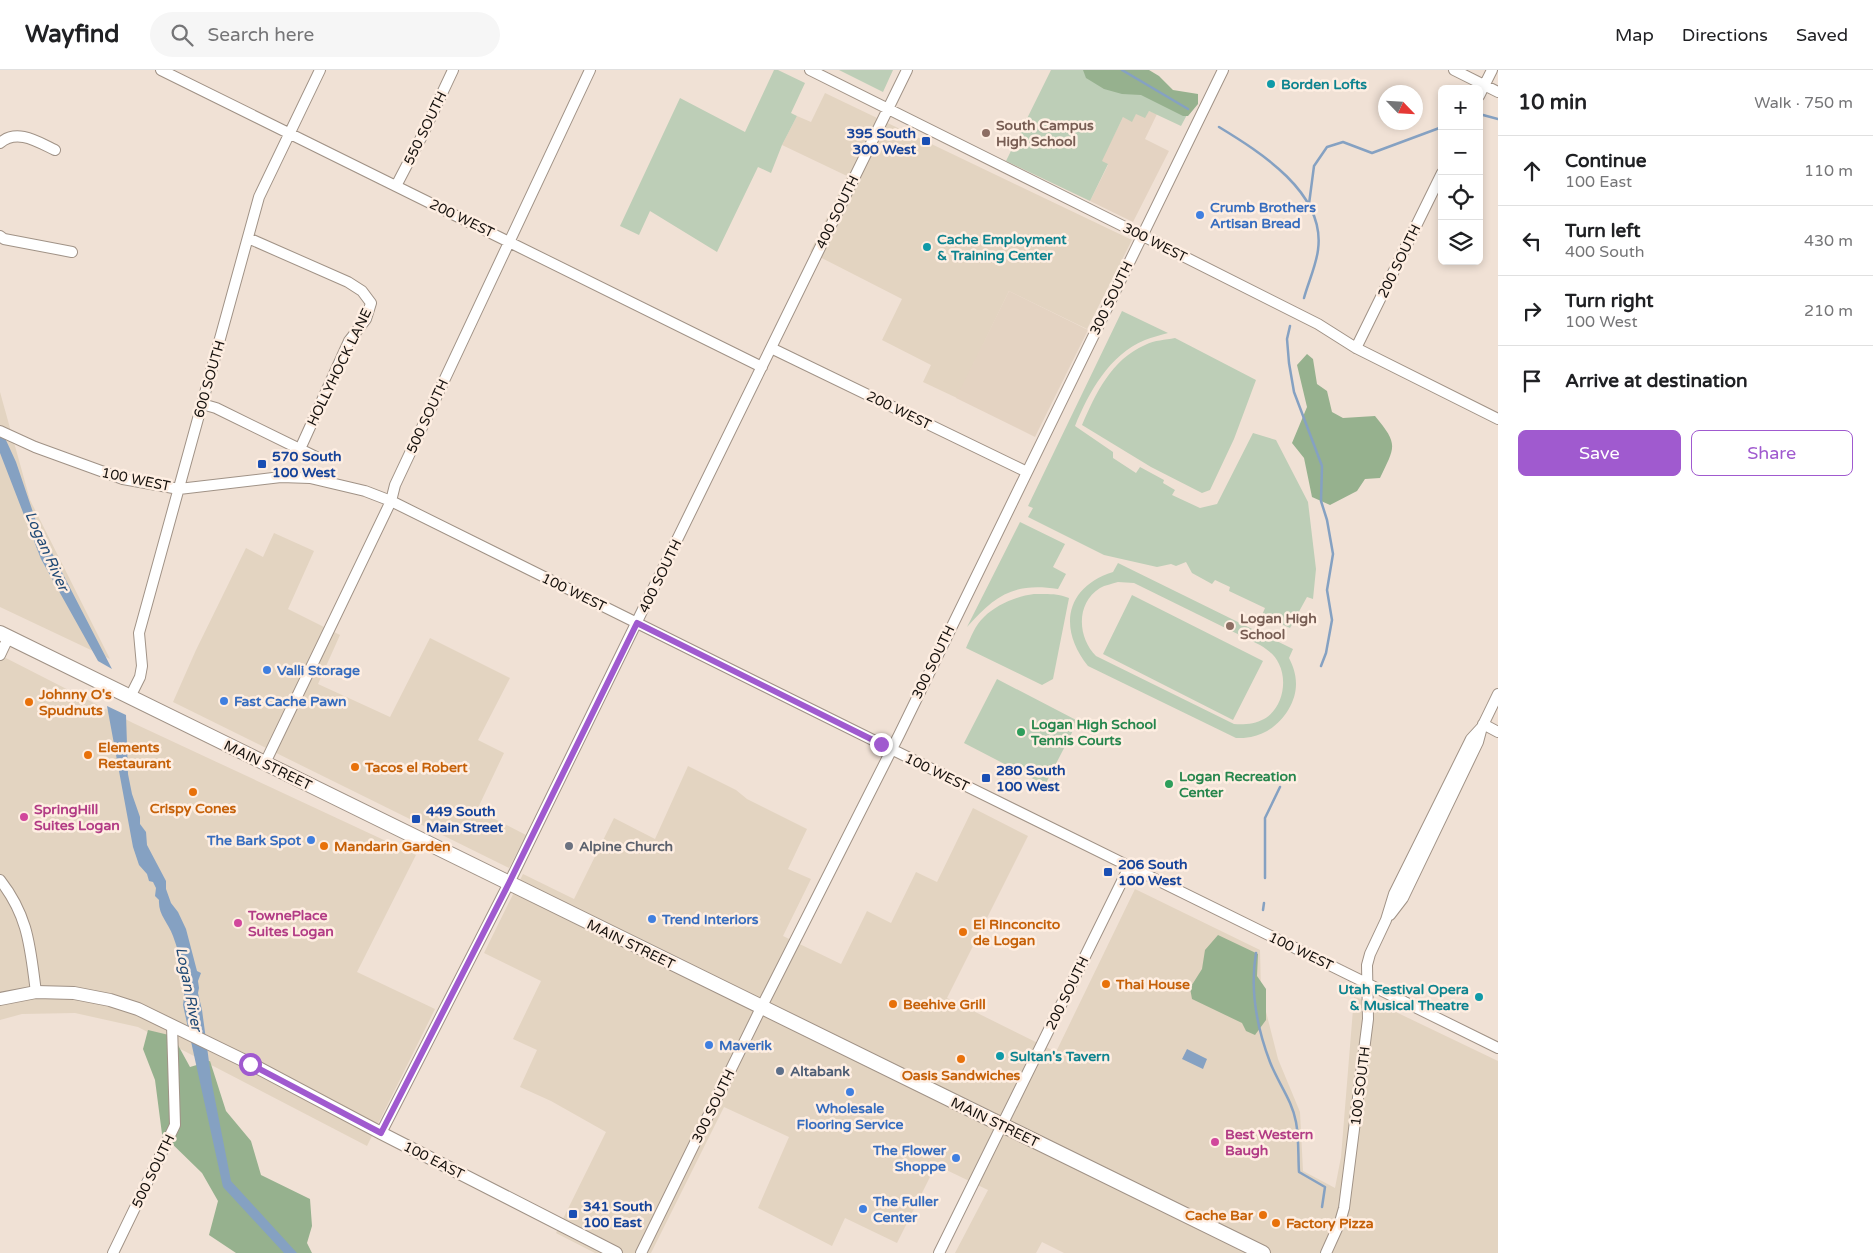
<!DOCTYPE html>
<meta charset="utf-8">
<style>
body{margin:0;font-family:"Varela Round",sans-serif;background:#f6f6f6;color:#202124}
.controls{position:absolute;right:15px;top:15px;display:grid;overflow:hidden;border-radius:8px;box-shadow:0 2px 8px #0003}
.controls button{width:45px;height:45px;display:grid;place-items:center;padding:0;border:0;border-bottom:1px solid #e0e0e0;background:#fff;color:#202124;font:25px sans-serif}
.compass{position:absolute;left:1378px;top:15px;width:45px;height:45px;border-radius:50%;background:#fff;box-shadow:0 2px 8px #0003;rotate:115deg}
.stop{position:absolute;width:15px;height:15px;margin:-11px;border:4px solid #a05acf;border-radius:50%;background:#fff}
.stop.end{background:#a05acf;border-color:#fff;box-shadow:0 1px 5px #0008}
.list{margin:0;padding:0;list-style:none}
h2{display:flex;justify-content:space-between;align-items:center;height:65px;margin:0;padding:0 20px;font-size:21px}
h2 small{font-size:16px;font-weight:400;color:#757577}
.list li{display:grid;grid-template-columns:32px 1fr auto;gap:15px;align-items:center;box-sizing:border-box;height:70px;padding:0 20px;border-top:1px solid #e0e0e0}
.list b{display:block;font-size:19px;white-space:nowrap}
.list p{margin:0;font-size:16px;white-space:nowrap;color:#757577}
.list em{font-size:16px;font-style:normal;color:#757577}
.actions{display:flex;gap:10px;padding:15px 20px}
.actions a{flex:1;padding:11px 0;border:1px solid #a05acf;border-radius:8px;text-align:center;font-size:18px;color:#a05acf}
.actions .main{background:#a05acf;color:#fff}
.icon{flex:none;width:28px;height:28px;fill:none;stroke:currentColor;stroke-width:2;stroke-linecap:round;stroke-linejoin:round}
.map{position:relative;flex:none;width:1498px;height:1183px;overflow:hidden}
header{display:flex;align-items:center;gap:30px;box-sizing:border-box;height:70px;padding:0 25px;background:#fff;border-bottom:1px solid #e0e0e0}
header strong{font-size:24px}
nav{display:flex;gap:28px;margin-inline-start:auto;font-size:18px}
.search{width:350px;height:45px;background:#f6f6f6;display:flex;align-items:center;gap:12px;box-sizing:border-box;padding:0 18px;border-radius:28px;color:#757577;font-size:19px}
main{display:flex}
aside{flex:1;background:#fff}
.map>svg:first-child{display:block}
.commercial{fill:#e3d4c1}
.industrial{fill:#e4d3c2}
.green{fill:#bdceb7;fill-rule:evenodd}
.forest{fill:#96b18e}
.water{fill:#85a1c2}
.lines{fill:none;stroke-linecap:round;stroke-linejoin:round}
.stream{stroke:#85a1c2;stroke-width:2.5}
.minor-casing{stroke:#a09286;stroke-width:12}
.major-casing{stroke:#a09286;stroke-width:14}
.highway-casing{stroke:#a09286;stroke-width:16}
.minor{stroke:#fff;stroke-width:10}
.major{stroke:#fff;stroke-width:12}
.highway{stroke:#fff;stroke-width:14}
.route{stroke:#a05acf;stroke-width:6}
.culture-dot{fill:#0f9aa8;stroke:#feeee2;stroke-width:2}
.education-dot{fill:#8d6e63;stroke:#feeee2;stroke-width:2}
.transit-dot{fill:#1a4fb4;stroke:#feeee2;stroke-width:2}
.shop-dot{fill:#3f7fe0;stroke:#feeee2;stroke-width:2}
.food-dot{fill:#e8710a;stroke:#feeee2;stroke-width:2}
.leisure-dot{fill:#2e9e5b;stroke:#feeee2;stroke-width:2}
.hotel-dot{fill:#d1479c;stroke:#feeee2;stroke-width:2}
.worship-dot{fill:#6b7280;stroke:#feeee2;stroke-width:2}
.service-dot{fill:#5c6f8a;stroke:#feeee2;stroke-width:2}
.labels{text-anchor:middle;stroke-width:5;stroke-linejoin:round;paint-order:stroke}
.culture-label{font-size:14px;font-weight:bold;fill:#0d838f;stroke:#feeee2;text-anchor:start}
.education-label{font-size:14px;font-weight:bold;fill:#785e54;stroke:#feeee2;text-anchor:start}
.street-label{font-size:14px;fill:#17120e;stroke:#feeee2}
.transit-label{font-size:14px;font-weight:bold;fill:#164399;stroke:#feeee2;text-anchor:start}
.shop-label{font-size:14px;font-weight:bold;fill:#366cbe;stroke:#feeee2;text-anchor:start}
.food-label{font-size:14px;font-weight:bold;fill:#c56008;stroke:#feeee2;text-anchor:start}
.leisure-label{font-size:14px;font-weight:bold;fill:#27864d;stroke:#feeee2;text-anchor:start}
.hotel-label{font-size:14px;font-weight:bold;fill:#b23c85;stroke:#feeee2;text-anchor:start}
.worship-label{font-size:14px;font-weight:bold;fill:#5b616d;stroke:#feeee2;text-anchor:start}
.service-label{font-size:14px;font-weight:bold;fill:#4e5e75;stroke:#feeee2;text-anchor:start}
.water-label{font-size:15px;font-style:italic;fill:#204975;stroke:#feeee2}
</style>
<header>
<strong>Wayfind</strong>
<div class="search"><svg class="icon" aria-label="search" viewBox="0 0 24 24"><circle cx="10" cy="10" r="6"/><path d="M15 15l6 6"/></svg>Search here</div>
<nav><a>Map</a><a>Directions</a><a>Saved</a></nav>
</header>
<main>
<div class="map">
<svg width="1498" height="1183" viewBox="0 0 1498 1183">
<rect width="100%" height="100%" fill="#f0e1d5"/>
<!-- commercial -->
<path class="commercial" d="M825,23L1132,170L1087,259L1009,221L957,328L923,312L931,295L882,270L902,229L810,182L847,106L782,75L797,46L811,52Z
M0,322L30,430L110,589L0,537Z
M274,463L314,481L288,539L340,565L318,614L390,647L430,568L510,608L478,670L504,683L477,740L526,765L509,798L173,632L196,580L246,478L263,487Z
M0,585L133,653L416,785L357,902L435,939L367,1076L138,957L75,943L22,944L0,950Z
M688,696L736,720L747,729L807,759L788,799L811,809L783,866L841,894L867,841L891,853L916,802L937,812L973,738L1028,766L947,928L1056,982L1135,819L1260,880L1261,922L1278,989L1300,1042L1303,1101L1335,1118L1341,1087L1354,927L1377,933L1498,991V1183H1064L1042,1172L1036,1183H955L988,1120L936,1095L897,1173L845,1148L832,1176L758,1138L789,1067L724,1037L651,1183H595L556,1163L606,1062L551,1031L520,1017L537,980L513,969L541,911L484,883L523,804L574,829L614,748L655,769Z"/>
<!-- industrial -->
<path class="industrial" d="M1149,41L1157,44L1145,69L1169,81L1133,152L1090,131L1108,95L1101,91L1123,47Z
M1009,221L1088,260L1035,367L956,328Z"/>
<!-- green -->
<path class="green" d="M774,0H778L805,13L791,43L797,46L782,75L771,103L758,97L717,182L650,141L639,165L620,156L680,28L745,62Z
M839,0H893L883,22Z
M1051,0H1102L1188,43L1181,56L1149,41L1145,48L1136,44L1132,52L1123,47L1102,91L1108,94L1090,131L1006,91Z
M1122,241L1168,263C1161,265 1152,267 1145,270C1109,285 1089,322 1075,356L1113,382V388L1136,403L1140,397L1164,410L1163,413L1175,420L1172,425L1200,438L1217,434L1253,363L1276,370L1308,432L1316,499L1313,529L1307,527L1290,558L1262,545L1265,538L1229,521L1230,517L1215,510L1212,514L1192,503L1186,492L1176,496L1171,494L1157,497L1104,485L1028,447L1033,438L1028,436Z
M1175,268L1256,310L1234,369L1210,420L1202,423L1151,397L1082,355C1096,323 1111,290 1145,275C1155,270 1165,270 1175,268Z
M1020,452L1065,474L1053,497L1066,504L1058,519C1015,512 995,525 967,557Z
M1118,493L1293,579L1289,588C1293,596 1296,604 1296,614C1296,638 1275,663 1251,667C1246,668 1241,668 1236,668L1088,596C1058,559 1065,517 1113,502ZM1118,512L1134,513L1260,575C1268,580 1275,585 1279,594C1288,612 1282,639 1264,649C1255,654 1243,655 1234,654L1096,586C1078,568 1075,534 1100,518C1105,515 1112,514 1118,512Z
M1034,524C1046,524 1058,523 1069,528L1053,609L1042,615L966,578C971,567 975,555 984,547C996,535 1017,526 1034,524Z
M1132,525L1263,591L1233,650L1103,584Z
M997,609L1078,651L1045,715L964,673Z"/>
<!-- forest -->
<path class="forest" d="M1083,0H1149L1159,6L1173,20L1198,24V34L1188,46H1183L1141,25L1122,24L1104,19L1086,8Z
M1307,284L1313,289L1317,314L1327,321L1332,342L1343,348L1375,346C1399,375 1395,376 1380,408L1365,409L1357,421L1330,435L1312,427L1304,388L1292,373L1307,337L1297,295Z
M1218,865L1258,884L1257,906L1266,919V950L1255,965L1246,961L1242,953L1192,929L1190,918L1202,899L1205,880Z
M148,960L173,966L190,997L210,991L226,1041L251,1071L261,1105L310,1129L312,1156L307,1173L312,1183H236L209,1165L218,1131L202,1103L162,1064L155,1010L143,979Z"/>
<!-- water -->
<path class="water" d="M0,357L16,392L37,454L112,599L98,591L41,489L0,383Z
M107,636L126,645L128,704L132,724L140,747V754L146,762L147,775L166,811V819L171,833L178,842L186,859L197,901L201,903L198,911L199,918L198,923L202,940L212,1014L231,1111L297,1183H284L223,1117L183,935C187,912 181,888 173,866C168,852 158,845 159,830L155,826L156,818L153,812L149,811L147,804L139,795L133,777Z
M1187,979L1207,989L1203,999L1182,989Z"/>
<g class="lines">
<!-- stream -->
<path class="stream" d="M1122,0L1188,39
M1483,45L1498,49
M1219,57C1260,82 1326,123 1318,180C1316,196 1308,213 1304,228
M1309,134L1314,96L1327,77L1343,72L1372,83L1442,57
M1290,256L1287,269L1289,293L1294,322L1322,396L1321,431L1327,450L1333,484L1327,520L1332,550L1326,583L1321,596
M1265,808V748L1280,717
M1263,840L1264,833
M1256,883C1250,919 1257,958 1270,992C1278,1013 1292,1030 1296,1052C1299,1068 1298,1086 1299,1102L1325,1117L1322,1137"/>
<defs>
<path id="minor" d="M161,0L762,297
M810,0L1157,173L1318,254L1356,278L1498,349
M1454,0L1498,22
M1479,26L1492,0
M0,73C17,58 38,72 55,80
M396,116L422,66L453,0
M0,166L4,169L72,182
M248,168L348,212L362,221L371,233L366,249L349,271L300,379
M771,278L1027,402
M1356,278L1442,103
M202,334L216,338L316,387
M0,361L35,377L123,409L179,419L281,407L310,408L365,421L391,431L881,674L1498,978
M0,585L8,568
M130,627L140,607L142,596L139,563L259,127L320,0
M1483,654L1498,662
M265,693L391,431L395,415L590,0
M0,810C29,847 30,878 36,922
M1390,845L1403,828L1478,672L1482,657L1498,624
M381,1063L509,813L907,0
M113,1183L175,1055L172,955
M641,1183L761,938L899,665L1223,0
M939,1183L1129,797
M1326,1183L1340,1152L1344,1138L1368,949L1367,895L1370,884L1386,850L1394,824L1471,669L1482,657"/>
<path id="major" d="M0,929L36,922L74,923L110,930L138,939L251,994L381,1063L616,1183"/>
<path id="highway" d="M0,563L1263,1183"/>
</defs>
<!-- minor casing -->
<use href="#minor" class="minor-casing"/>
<!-- major casing -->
<use href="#major" class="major-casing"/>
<!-- highway casing -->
<use href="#highway" class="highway-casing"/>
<!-- minor -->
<use href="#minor" class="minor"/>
<!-- major -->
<use href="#major" class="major"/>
<!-- highway -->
<use href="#highway" class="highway"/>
</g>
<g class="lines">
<!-- route -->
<path class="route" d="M250,994L381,1063L509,813L637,553L881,674"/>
</g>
<!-- markers -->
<g class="culture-dot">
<circle cx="1271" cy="14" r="5"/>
<circle cx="927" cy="177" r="5"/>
<circle cx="1479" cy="927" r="5"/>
<circle cx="1000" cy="986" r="5"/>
</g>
<g class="education-dot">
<circle cx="986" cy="63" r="5"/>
<circle cx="1230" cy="556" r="5"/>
</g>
<g class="transit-dot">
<rect x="921" y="66" width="10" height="10" rx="2.5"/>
<rect x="257" y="389" width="10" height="10" rx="2.5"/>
<rect x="981" y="703" width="10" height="10" rx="2.5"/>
<rect x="411" y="744" width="10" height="10" rx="2.5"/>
<rect x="1103" y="797" width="10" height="10" rx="2.5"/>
<rect x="568" y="1139" width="10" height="10" rx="2.5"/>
</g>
<g class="shop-dot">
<circle cx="1200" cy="145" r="5"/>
<circle cx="267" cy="600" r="5"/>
<circle cx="224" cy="631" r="5"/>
<circle cx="311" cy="770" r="5"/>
<circle cx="652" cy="849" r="5"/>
<circle cx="709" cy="975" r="5"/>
<circle cx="850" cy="1022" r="5"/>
<circle cx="956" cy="1088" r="5"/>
<circle cx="863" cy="1139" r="5"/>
</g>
<g class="food-dot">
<circle cx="29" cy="632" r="5"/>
<circle cx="88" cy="685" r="5"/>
<circle cx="355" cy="697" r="5"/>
<circle cx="193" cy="722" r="5"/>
<circle cx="324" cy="776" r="5"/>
<circle cx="963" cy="862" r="5"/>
<circle cx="1106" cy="914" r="5"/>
<circle cx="893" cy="934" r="5"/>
<circle cx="961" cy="989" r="5"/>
<circle cx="1263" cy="1145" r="5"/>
<circle cx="1276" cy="1153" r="5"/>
</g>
<g class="leisure-dot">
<circle cx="1021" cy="662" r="5"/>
<circle cx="1169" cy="714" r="5"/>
</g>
<g class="hotel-dot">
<circle cx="24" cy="747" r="5"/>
<circle cx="238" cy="853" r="5"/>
<circle cx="1215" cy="1072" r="5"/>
</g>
<circle class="worship-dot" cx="569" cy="776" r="5"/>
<circle class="service-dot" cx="780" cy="1001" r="5"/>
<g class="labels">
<!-- culture labels -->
<g class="culture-label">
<text x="1281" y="19">Borden Lofts</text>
<text x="937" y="174">Cache Employment<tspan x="937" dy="16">&amp; Training Center</tspan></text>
<text x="1469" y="924" text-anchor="end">Utah Festival Opera<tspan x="1469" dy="16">&amp; Musical Theatre</tspan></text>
<text x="1010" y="991">Sultan's Tavern</text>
</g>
<!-- education labels -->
<g class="education-label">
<text x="996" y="60">South Campus<tspan x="996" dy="16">High School</tspan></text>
<text x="1240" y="553">Logan High<tspan x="1240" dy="16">School</tspan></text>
</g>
<!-- street labels -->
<g class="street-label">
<text transform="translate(425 58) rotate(-64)" y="5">550 SOUTH</text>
<text transform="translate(837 142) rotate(-64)" y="5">400 SOUTH</text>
<text transform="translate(462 148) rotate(26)" y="5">200 WEST</text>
<text transform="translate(1155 172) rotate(27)" y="5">300 WEST</text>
<text transform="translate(1399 191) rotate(-64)" y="5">200 SOUTH</text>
<text transform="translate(1111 228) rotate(-64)" y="5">300 SOUTH</text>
<text transform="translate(339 297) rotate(-64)" y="5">HOLLYHOCK LANE</text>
<text transform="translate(209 309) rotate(-74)" y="5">600 SOUTH</text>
<text transform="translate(899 340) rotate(26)" y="5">200 WEST</text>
<text transform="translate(427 346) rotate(-65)" y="5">500 SOUTH</text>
<text transform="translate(136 409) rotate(12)" y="5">100 WEST</text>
<text transform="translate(660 506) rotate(-64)" y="5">400 SOUTH</text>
<text transform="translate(574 522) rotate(26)" y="5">100 WEST</text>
<text transform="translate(933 592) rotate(-64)" y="5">300 SOUTH</text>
<text transform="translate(268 695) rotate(26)" y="5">MAIN STREET</text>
<text transform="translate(937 702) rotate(26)" y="5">100 WEST</text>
<text transform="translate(631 874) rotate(26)" y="5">MAIN STREET</text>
<text transform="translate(1301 881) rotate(26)" y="5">100 WEST</text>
<text transform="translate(1067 923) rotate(-64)" y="5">200 SOUTH</text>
<text transform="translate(1360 1016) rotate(-83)" y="5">100 SOUTH</text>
<text transform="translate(713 1036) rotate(-64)" y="5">300 SOUTH</text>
<text transform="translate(995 1052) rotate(26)" y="5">MAIN STREET</text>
<text transform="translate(434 1090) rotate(27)" y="5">100 EAST</text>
<text transform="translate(153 1101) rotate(-64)" y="5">500 SOUTH</text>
</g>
<!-- transit labels -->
<g class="transit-label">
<text x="916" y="68" text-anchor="end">395 South<tspan x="916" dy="16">300 West</tspan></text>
<text x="272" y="391">570 South<tspan x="272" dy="16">100 West</tspan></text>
<text x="996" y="705">280 South<tspan x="996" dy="16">100 West</tspan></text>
<text x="426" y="746">449 South<tspan x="426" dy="16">Main Street</tspan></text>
<text x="1118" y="799">206 South<tspan x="1118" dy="16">100 West</tspan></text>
<text x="583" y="1141">341 South<tspan x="583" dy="16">100 East</tspan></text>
</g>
<!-- shop labels -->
<g class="shop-label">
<text x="1210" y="142">Crumb Brothers<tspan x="1210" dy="16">Artisan Bread</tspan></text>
<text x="277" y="605">Valli Storage</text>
<text x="234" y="636">Fast Cache Pawn</text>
<text x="301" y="775" text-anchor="end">The Bark Spot</text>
<text x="662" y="854">Trend Interiors</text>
<text x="719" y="980">Maverik</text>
<text x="850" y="1043" text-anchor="middle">Wholesale<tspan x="850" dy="16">Flooring Service</tspan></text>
<text x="946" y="1085" text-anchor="end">The Flower<tspan x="946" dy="16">Shoppe</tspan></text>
<text x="873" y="1136">The Fuller<tspan x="873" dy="16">Center</tspan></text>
</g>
<!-- food labels -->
<g class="food-label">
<text x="39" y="629">Johnny O's<tspan x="39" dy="16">Spudnuts</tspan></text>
<text x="98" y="682">Elements<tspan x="98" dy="16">Restaurant</tspan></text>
<text x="365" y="702">Tacos el Robert</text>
<text x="193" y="743" text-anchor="middle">Crispy Cones</text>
<text x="334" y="781">Mandarin Garden</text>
<text x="973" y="859">El Rinconcito<tspan x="973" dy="16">de Logan</tspan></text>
<text x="1116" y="919">Thai House</text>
<text x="903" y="939">Beehive Grill</text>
<text x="961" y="1010" text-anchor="middle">Oasis Sandwiches</text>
<text x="1253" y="1150" text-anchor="end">Cache Bar</text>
<text x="1286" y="1158">Factory Pizza</text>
</g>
<!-- leisure labels -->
<g class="leisure-label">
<text x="1031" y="659">Logan High School<tspan x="1031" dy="16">Tennis Courts</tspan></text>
<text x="1179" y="711">Logan Recreation<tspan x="1179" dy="16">Center</tspan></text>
</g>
<!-- hotel labels -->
<g class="hotel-label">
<text x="34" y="744">SpringHill<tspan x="34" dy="16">Suites Logan</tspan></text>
<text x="248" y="850">TownePlace<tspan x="248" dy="16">Suites Logan</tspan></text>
<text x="1225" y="1069">Best Western<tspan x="1225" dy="16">Baugh</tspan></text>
</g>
<!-- worship labels -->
<g class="worship-label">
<text x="579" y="781">Alpine Church</text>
</g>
<!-- service labels -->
<g class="service-label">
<text x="790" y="1006">Altabank</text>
</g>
<!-- water labels -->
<g class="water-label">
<text transform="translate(47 481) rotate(66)" y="5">Logan River</text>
<text transform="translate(189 919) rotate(79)" y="5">Logan River</text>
</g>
</g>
</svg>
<div class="controls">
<button>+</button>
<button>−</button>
<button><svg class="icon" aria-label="locate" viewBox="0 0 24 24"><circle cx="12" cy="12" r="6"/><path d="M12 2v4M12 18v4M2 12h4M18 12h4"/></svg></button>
<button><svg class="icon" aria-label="layers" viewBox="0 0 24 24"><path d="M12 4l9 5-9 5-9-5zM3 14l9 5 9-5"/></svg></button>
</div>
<svg class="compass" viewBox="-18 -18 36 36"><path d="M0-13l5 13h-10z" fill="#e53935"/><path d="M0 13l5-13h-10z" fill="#757577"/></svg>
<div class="stop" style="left:250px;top:994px"></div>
<div class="stop end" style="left:881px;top:674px"></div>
</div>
<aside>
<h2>10 min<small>Walk · 750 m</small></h2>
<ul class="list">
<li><svg class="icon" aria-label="ahead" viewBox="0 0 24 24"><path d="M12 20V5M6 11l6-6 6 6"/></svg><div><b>Continue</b><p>100 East</p></div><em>110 m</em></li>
<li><svg class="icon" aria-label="left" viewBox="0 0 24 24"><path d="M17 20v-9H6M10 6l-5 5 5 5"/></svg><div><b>Turn left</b><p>400 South</p></div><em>430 m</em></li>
<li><svg class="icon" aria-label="right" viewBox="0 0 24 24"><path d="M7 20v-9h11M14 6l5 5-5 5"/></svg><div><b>Turn right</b><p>100 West</p></div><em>210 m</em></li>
<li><svg class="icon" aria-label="arrive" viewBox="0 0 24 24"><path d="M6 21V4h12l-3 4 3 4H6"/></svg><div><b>Arrive at destination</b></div></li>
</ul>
<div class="actions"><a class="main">Save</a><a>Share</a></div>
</aside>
</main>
